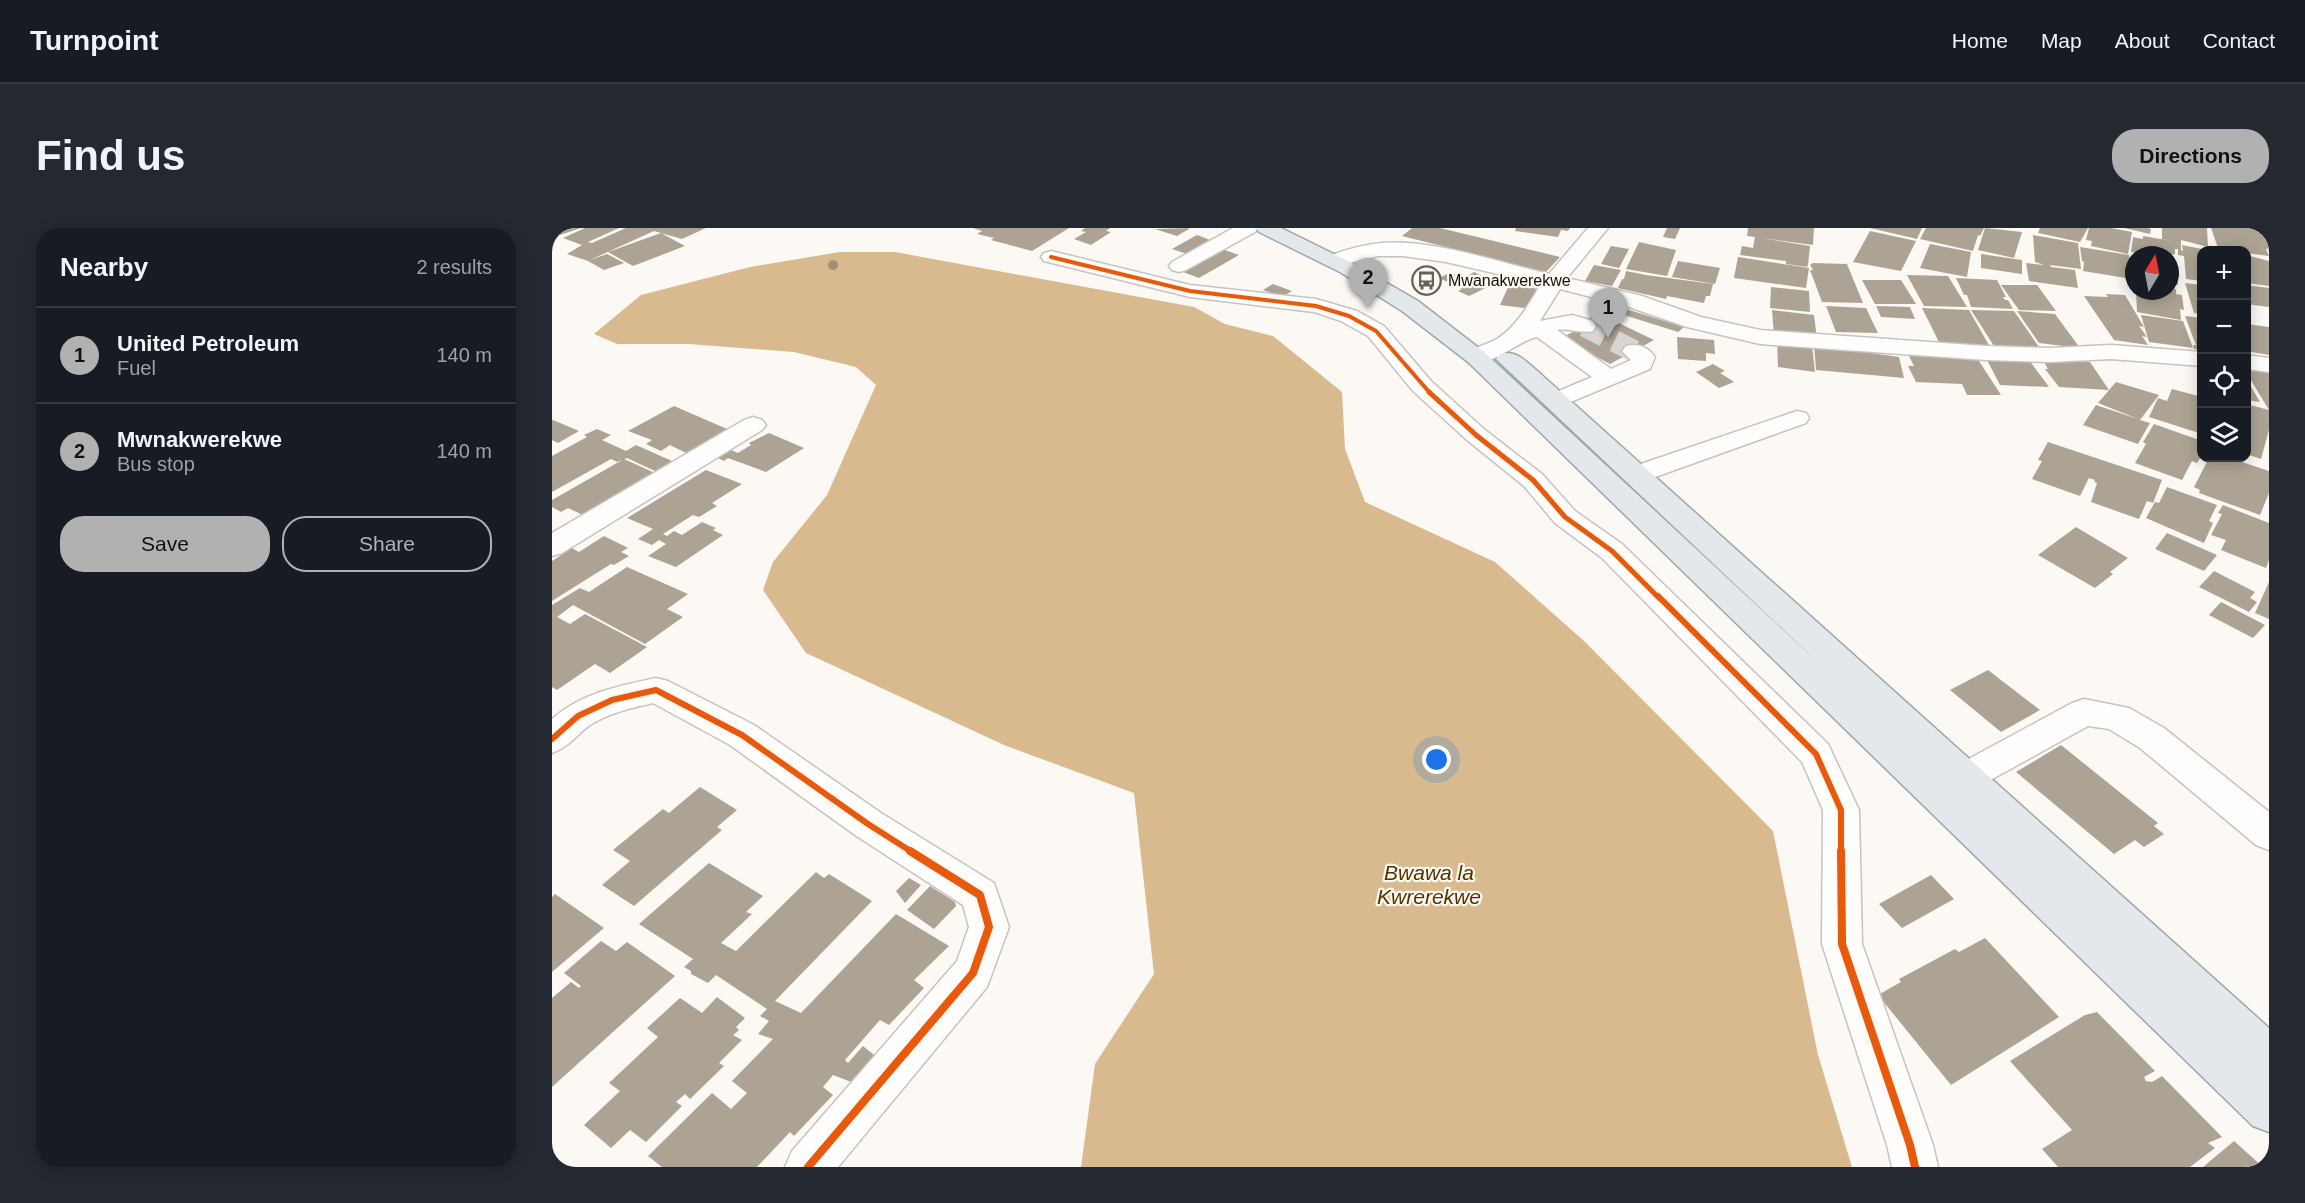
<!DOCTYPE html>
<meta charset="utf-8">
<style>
body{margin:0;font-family:Helvetica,sans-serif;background:#242831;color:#f1f3f6}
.controls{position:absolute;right:18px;top:18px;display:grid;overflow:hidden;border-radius:12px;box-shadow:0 3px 15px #0003}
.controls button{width:54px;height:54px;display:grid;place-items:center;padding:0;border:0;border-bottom:2px solid #363941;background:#171b24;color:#f1f3f6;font:30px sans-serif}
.compass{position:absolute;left:1573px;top:18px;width:54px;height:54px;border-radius:50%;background:#171b24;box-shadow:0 3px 15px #0003;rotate:10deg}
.you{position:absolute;left:885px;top:532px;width:21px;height:21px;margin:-15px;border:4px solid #fff;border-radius:50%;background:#1a73e8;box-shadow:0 0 0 9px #1a73e833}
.badge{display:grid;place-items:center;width:39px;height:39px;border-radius:50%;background:#b1b1b1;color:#111;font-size:20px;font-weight:700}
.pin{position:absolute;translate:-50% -50px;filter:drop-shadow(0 2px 3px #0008)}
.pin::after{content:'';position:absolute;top:32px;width:21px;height:18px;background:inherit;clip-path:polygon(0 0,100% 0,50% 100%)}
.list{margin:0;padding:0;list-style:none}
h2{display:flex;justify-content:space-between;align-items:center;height:78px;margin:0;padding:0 24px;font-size:26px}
h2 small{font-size:20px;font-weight:400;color:#9ea1a6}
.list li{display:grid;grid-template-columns:39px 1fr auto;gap:18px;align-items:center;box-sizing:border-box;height:96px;padding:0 24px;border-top:2px solid #363941}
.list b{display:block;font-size:22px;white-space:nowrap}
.list p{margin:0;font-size:20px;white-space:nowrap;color:#9ea1a6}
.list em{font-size:20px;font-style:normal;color:#9ea1a6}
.actions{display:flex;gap:12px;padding:18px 24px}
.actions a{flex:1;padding:14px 0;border:2px solid #b1b1b1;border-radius:24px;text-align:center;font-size:21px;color:#b1b1b1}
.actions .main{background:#b1b1b1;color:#111}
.icon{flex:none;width:33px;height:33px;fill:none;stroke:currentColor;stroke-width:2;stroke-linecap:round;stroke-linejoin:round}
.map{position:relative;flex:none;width:1717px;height:939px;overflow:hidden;border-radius:24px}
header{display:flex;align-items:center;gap:36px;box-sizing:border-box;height:84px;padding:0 30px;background:#171b24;border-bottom:2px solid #363941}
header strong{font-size:28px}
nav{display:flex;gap:33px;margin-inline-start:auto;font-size:21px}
.intro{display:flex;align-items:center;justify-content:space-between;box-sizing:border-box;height:144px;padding:0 36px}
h1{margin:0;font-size:42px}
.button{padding:15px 27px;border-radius:24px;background:#b1b1b1;color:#111;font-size:21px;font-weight:700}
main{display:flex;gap:36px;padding:0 36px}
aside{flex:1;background:#171b24;border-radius:24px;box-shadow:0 3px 15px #0003}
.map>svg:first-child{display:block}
.water{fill:#d8ba8e}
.building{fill:#aca394}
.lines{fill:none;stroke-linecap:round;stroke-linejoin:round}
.minor-tunnel{stroke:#d9d5d1;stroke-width:22;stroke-dasharray:22 11;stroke-linecap:butt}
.minor-casing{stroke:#c6c3c0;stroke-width:3}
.major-casing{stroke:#9da7aa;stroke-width:3}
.minor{fill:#fffefd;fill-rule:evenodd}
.major{fill:#e2e8eb;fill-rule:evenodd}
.cycleway-far3-casing{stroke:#fff8f0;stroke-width:6}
.cycleway-far2-casing{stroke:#fff8f0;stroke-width:8}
.cycleway-far1-casing{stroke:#fff8f0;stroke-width:10}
.cycleway-casing{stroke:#fff8f0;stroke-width:11}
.cycleway-far3{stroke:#e8590c;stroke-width:4}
.cycleway-far2{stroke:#e8590c;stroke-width:5}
.cycleway-far1{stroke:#e8590c;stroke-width:6}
.cycleway{stroke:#e8590c;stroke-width:8}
.tree{fill:#a19072}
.labels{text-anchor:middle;stroke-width:4.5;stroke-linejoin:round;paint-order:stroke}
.far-poi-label{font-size:16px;fill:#110f0c;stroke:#fff8f0;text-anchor:start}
.water-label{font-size:21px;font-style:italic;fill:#503400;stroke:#fff8f0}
</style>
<header>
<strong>Turnpoint</strong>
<nav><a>Home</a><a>Map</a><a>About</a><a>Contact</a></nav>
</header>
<div class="intro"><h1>Find us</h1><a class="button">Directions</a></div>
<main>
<aside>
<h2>Nearby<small>2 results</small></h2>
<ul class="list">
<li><span class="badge">1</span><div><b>United Petroleum</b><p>Fuel</p></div><em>140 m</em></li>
<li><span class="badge">2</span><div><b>Mwnakwerekwe</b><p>Bus stop</p></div><em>140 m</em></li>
</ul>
<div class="actions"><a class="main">Save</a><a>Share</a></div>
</aside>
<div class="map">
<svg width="1717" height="939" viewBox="0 0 1717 939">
<rect width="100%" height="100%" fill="#fcf8f4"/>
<!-- water -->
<path class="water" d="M288,24H343L642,79L673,96L721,108L790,164L793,221L813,274L943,334L1032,413L1221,603L1266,827L1300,939H529L543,836L602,746L582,565L452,517L254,425L211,362L221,334L275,267L324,157L304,139L242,124L137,116H65L42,106L89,67L198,39Z"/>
<!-- building -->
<path class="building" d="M0,0H29L5,8L0,6Z
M33,0H67L36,14L40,15L74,0H154L130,11L102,3L38,32L55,26L72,35L52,42L36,33L15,26L30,17L11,10Z
M421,0H517L480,23L439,12L442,10L425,6L430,3Z
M533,0H558L554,3L559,4L539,17L522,11L534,4L529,3Z
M636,0L637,1L625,8L603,1Z
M860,0H888L1008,29L994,44L850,8Z
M964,0H1018L1016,3L1009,2L1006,9L963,3Z
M1115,0H1128L1123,11L1111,9Z
M1196,0H1262L1261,17L1210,10L1258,18L1256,37L1255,39L1234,36V33L1188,27L1190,18L1201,20L1203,9L1195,8Z
M1318,0H1370L1365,11Z
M1374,0H1432L1428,8L1426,7L1421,23L1368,11Z
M1433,0L1470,4L1462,30L1426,22Z
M1488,0H1536L1528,14L1486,5Z
M1537,0H1559L1580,4L1576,26L1539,18L1540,13L1534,12Z
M1572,0H1596L1599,1L1598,6Z
M1610,0H1655L1656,19L1629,12V22L1631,23L1630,17L1650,21V53L1634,51L1632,28L1626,27V21H1623V26L1619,27H1597L1579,24L1581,9L1591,11V8L1626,14L1610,11Z
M1659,0H1705L1707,5H1712L1717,20L1714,21L1717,28L1694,25V22L1666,20Z
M1318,3L1364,13L1349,43L1301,34Z
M109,5L133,18L81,38L56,24Z
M645,7L666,15L641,28L620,21Z
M1481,7L1526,15L1529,41L1498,37L1499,39L1523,42L1526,60L1477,53L1474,35L1492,37L1483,34Z
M1087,14L1124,22L1115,48L1074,41Z
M1378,16L1419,24L1415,49L1368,40Z
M1059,18L1077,21L1067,40L1049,36Z
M1528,19L1577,27L1579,42L1577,41L1580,51L1531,43L1532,34L1530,33Z
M667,20L687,27L647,50L626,42Z
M1429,26L1470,32V46L1429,40Z
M1694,27L1717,33V58L1694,55Z
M1186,29L1257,40L1254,60L1182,50Z
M1126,33L1168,40L1163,56L1120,49Z
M1261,35L1295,36L1311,75L1270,74L1258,42H1261L1258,37Z
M1618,35L1625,36L1626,57L1618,55Z
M1042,37L1069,42L1060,58L1033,53Z
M1074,43L1094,47L1161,56L1158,68H1154L1152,75L1115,68L1114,71L1066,60L1070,51H1072Z
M922,44L944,55L917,68L906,63L910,61L887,50L897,45L912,50Z
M1355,47L1396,48L1415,79L1372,78Z
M1404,50L1445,52L1454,69H1451L1453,72H1456L1461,81L1419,79L1415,67H1412Z
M1310,52H1349L1364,76H1323Z
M1633,55L1650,57V86L1642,85Z
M721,56L740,63L730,69L711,62Z
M957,57L987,61L979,81L948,77Z
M1449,57H1485L1504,83L1467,82Z
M1694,57L1717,60V79L1694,76Z
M1219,59L1257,63L1258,84L1218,80Z
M1618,60L1624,61V66L1630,67L1632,82L1628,81L1629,92L1585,84L1584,63H1618Z
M1554,66L1573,67L1592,99L1587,98L1595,109L1590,108L1596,117L1562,112L1532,68L1556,69Z
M1274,78L1314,80L1326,105L1284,104Z
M1324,78L1358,79L1363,91L1329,89Z
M1370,80L1417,82L1438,119L1395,117L1394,114H1387Z
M1074,81L1132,99L1126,104L1069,86Z
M1220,82L1262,87L1265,111L1222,107Z
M1419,82L1462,83L1487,119L1442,118Z
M1465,83L1503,86L1528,120L1487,115Z
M1589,87L1631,93L1641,120L1597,114Z
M1052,88L1102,112L1058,136L1009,110Z
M1633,88L1650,90V122L1642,121L1641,117H1644Z
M1694,96L1717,99V127L1694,123Z
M1125,109L1162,112L1163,126L1154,125V133L1126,131Z
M1225,113L1260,117L1263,144L1226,139Z
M1262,117L1347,129L1352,150L1264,142Z
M1357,128L1425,130L1449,167H1415L1410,156L1364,154L1356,138H1362Z
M1434,130L1477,132L1497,159L1448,157Z
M1491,132L1538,134L1557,162L1507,159L1493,141H1496Z
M1161,136L1173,143L1168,145L1182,154L1167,160L1144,144Z
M1694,142L1717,144V182L1694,144Z
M1694,150L1708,174L1694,172Z
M1564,154L1607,167L1588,192L1598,195L1586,216L1531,197L1544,177L1586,191L1546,175Z
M1620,161L1650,169V206L1597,189L1606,170L1615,173Z
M1694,176L1717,182V202L1709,231L1694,226V215L1697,216L1699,207L1694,206Z
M122,178L175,201L134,225L118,217L109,223L94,216L100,212L76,203Z
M0,192H1L27,203L6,215L0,212Z
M1602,196L1650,213V227L1645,235L1640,233L1630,252L1583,235L1594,216L1591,214Z
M45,201L59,207L50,212L74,223L84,217L120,233L103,243L75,230L65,234L59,231L0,264V228L35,209L32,207Z
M217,205L252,220L214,244L176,230L172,233L164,229L177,221L186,225L199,217L197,215Z
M1496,214L1610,252L1601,275L1595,273L1587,291L1539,274L1545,255L1542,254L1543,252L1537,250L1528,268L1480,251L1490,233L1486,232Z
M1657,230H1678L1717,243V265L1708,287L1647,265L1648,262L1642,259Z
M72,231L105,246L33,288L16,280L9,284L0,279V272Z
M154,242L190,256L160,275L165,278L147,289L141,287L111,306L115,308L122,303L130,307L150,294L164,300L161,302L171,307L124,339L96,328L114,316L107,312L100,317L86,311L101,301L75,290Z
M1615,259L1665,277L1657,293L1661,295L1652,315L1594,290L1603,274L1607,275Z
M1671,277L1717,295V332L1714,340L1669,322L1674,312L1659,307L1670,286L1666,285Z
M1524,299L1576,330L1558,344L1561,346L1543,360L1486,327Z
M1615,305L1665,327L1652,343L1603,321Z
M52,308L76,320L69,324L77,328L62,337L59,336L0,373V333L20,320L27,324Z
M75,339L136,366L115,381L131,389L93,416L21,377L5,389L18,396L33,386L95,419L58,445L43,436L5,462L0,459V377L28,360L37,364Z
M1662,343L1703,364L1698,370L1705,374L1697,384L1647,359Z
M1717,354V391L1703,385Z
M1669,374L1713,397L1701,410L1657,387Z
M1436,442L1488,482L1449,504L1398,462Z
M1509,517L1606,595L1602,598L1612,606L1592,619L1583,612L1562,626L1464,544Z
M148,559L185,582L165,599L170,602L82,678L50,657L78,633L61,622L111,581L117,585Z
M157,635L211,668L194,684L200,686L169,715L184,723L264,644L272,650L277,646L320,673L223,773L249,785L344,686L397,718L362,752L372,760L337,797L328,792L293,832L296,835L311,818L326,830L302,855L281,847L271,859L281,867L242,908L238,904L205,939H110L96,928L160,865L179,881L195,865L180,853L221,811L206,806L217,793L208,788L215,781L164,747L156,755L139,746V743L132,739L141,731L87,696Z
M1379,647L1402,671L1350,700L1327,676Z
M357,650L369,657L353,675L344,663Z
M378,658L403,674L404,678L382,701L355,682Z
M3,666L52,700L0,744V669Z
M1433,710L1507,789L1399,857L1326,767L1349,754L1347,751L1403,721L1407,724Z
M49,713L64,723L75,714L123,748L0,859V770L19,754L27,760L29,758L12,745Z
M165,769L193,790L184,799L187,802L181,807L190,812L167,835L172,838L138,871L133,866L124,874L130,878L94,914L78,902L59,920L32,897L68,863L57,855L106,809L95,800L128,770L150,785Z
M1545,784L1603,843L1592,849L1594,853L1600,854L1610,848L1670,909L1656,915L1663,920L1638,939H1506L1490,921L1520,902L1458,833L1533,787Z
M1682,913L1711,939H1651Z"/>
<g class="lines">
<!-- minor-tunnel -->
<path class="minor-tunnel" d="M1033,98L1082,123"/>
<defs>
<path id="minor" d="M681,0H706L703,4L634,42L627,44L620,42L617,38L620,34Z
M1036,0H1056L1015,50L1090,68L1149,89L1208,102L1434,118L1498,120L1559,117L1650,124V138L1559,131L1498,134L1434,132L1208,116L1135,99L1074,78L1008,61L988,93L1020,87L1041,93L1044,98L1041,103C1029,106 1018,100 1005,102L1059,141L1079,132L1070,123L1074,118C1086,115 1096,119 1103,129L1098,141L1004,180L995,178L992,173L995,168L1040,149L985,109C962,114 942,140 916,134L912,129C919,119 935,117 945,111C965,98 977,76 989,56L894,34L851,28H826L782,39L775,37L772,33L775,29C792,22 810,17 829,15C882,11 945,34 997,46Z
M499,23L638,57L764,71L805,83L832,98L879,153L933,202L990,246L1023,283L1070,316L1276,516L1307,582L1310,716L1381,917L1386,939H1340L1335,917L1270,716L1271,582L1250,534L1050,330L1003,295L972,258L915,212L861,163L816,108L789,93L762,84L638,69L492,33L489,29L492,25Z
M1694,127L1717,130V144L1694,141Z
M1245,183L1254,185L1257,190L1254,195L1092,253L1083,255L1074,253L1070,247L1074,241Z
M201,189L210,192L214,197L210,202L10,325L0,328V305L192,192Z
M104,450L116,453L202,497L329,585L442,655L457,699L435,759L286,939H233L240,923L405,733L417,699L411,677L303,607L178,517L101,475C79,480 57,485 38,497C24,507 17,519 0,525V491C30,465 66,458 104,450Z
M1532,471L1577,480L1612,500L1717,584V622L1704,617L1588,520L1557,501L1536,498L1426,559L1414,563L1402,559L1396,549L1402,539L1520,475Z"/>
<path id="major" d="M704,0H729L802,36L866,73L932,124L1271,439L944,131L948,126C963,122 971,131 982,140L1717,800V904L1701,898L916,134L850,83L788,44L707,4Z"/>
</defs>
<!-- minor casing -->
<use href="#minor" class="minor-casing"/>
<!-- major casing -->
<use href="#major" class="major-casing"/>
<!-- minor -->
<use href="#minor" class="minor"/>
<!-- major -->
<use href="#major" class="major"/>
<defs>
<path id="cycleway-far3" d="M499,29L638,63L764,78L797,88L824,103L878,165"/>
<path id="cycleway-far2" d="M877,164L924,207L981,252L1013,289L1060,323L1107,370"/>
<path id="cycleway-far1" d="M1106,368L1264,526L1289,582V624
M0,511L26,488L60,472L104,462L190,507L316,596L360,624"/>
<path id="cycleway" d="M1289,623L1290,716L1358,917L1363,939
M256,939L421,745L437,699L428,667L358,623"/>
</defs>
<!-- cycleway-far3 casing -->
<use href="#cycleway-far3" class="cycleway-far3-casing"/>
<!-- cycleway-far2 casing -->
<use href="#cycleway-far2" class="cycleway-far2-casing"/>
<!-- cycleway-far1 casing -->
<use href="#cycleway-far1" class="cycleway-far1-casing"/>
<!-- cycleway casing -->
<use href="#cycleway" class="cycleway-casing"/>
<!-- cycleway-far3 -->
<use href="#cycleway-far3" class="cycleway-far3"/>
<!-- cycleway-far2 -->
<use href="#cycleway-far2" class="cycleway-far2"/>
<!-- cycleway-far1 -->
<use href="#cycleway-far1" class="cycleway-far1"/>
<!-- cycleway -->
<use href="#cycleway" class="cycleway"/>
</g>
<!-- trees -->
<circle class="tree" cx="281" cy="37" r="5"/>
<!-- icons -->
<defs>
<symbol id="bus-ring" viewBox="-11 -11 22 22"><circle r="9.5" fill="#fff8f0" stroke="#63615d" stroke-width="1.5"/><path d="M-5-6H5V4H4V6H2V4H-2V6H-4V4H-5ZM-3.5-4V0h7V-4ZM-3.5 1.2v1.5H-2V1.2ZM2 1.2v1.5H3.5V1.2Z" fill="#63615d"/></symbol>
</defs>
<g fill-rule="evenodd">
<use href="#bus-ring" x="858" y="36" width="33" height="33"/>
</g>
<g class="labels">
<!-- far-poi labels -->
<g class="far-poi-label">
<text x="896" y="58">Mwanakwerekwe</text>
</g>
<!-- water labels -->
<g class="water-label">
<text x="877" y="652">Bwawa la<tspan x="877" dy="24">Kwrerekwe</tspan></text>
</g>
</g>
</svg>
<div class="controls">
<button>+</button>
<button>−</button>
<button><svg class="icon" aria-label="locate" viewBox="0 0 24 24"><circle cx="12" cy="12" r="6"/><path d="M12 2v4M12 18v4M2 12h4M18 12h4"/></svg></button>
<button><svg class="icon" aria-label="layers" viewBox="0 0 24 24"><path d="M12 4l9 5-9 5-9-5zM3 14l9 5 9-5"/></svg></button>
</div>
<svg class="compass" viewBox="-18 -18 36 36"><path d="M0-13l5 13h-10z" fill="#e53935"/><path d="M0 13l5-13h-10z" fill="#9ea1a6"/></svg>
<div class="you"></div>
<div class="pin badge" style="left:1056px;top:110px">1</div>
<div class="pin badge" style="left:816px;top:80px">2</div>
</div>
</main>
